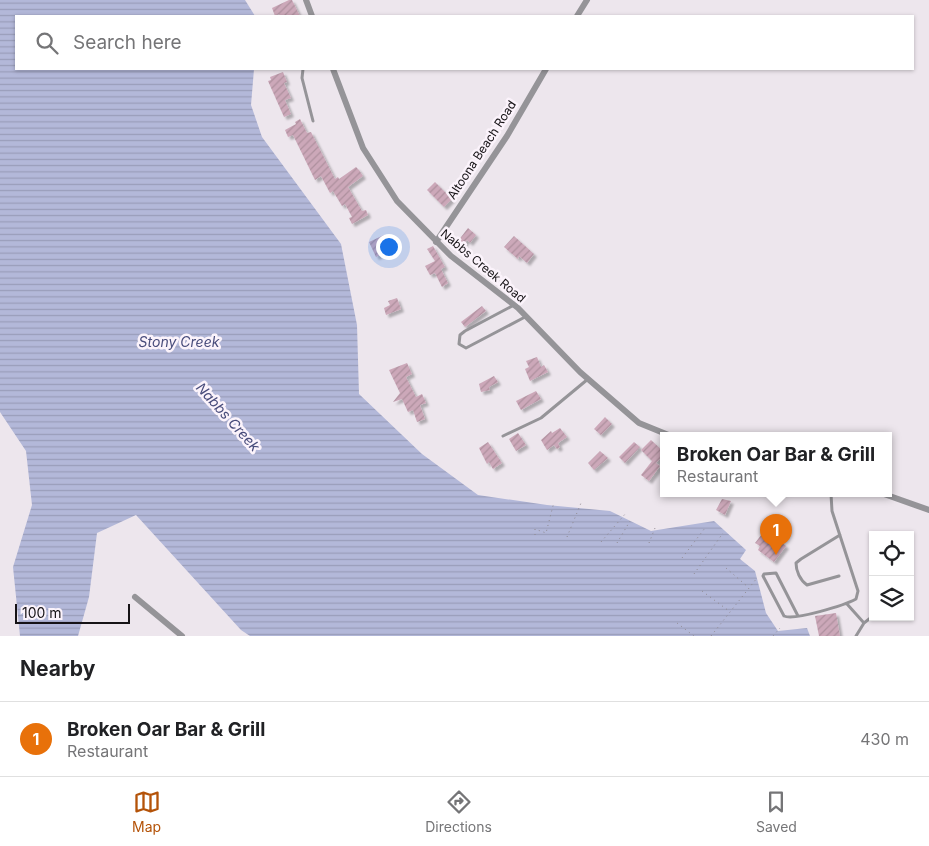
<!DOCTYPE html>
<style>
body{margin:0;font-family:Inter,sans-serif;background:#f2f2f2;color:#202124}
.controls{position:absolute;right:15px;bottom:15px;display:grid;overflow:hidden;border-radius:0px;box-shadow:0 1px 4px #0004}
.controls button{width:45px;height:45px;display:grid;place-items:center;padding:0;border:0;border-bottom:1px solid #e0e0e0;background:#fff;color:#202124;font:25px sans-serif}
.scale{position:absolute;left:15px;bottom:12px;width:115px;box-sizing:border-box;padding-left:5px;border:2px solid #161316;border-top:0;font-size:14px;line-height:18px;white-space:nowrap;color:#161316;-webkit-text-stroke:4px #fbf3fb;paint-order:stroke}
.you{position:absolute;left:388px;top:246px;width:18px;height:18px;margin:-12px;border:4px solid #fff;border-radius:50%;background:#1a73e8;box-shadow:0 0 0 8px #1a73e833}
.badge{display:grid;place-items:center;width:32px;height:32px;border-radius:50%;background:#b45309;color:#fff;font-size:16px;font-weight:700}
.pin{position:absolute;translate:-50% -41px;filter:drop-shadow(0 1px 2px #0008)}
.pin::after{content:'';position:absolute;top:26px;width:18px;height:15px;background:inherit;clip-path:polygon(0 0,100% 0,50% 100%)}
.popup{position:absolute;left:660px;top:432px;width:232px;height:65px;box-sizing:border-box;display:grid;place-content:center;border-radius:0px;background:#fff;filter:drop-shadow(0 1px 4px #0005);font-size:16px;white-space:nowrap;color:#757577}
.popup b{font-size:19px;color:#202124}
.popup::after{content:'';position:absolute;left:50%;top:100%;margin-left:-10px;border:10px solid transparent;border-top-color:#fff}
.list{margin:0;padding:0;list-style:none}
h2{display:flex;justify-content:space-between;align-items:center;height:65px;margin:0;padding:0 20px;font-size:21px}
h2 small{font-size:16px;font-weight:400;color:#757577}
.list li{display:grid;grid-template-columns:32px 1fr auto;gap:15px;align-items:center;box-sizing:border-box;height:75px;padding:0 20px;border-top:1px solid #e0e0e0}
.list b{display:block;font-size:19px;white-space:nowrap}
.list p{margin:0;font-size:16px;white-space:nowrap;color:#757577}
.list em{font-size:16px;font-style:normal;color:#757577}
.icon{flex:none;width:28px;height:28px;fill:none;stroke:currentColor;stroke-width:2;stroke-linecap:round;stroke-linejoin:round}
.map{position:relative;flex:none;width:929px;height:636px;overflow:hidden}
.search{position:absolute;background:#fff;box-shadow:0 1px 4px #0004;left:15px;right:15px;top:15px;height:55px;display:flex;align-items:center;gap:12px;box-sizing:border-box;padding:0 18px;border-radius:0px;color:#757577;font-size:19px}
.sheet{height:140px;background:#fff}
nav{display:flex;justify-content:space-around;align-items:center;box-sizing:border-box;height:70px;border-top:1px solid #e0e0e0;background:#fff;font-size:14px;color:#757577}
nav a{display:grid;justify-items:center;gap:2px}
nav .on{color:#b45309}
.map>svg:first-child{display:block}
.water{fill:url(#water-rules)}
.building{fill:url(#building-hatch);filter:url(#shadow)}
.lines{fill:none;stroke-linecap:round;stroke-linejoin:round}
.path{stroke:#8e888e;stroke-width:1;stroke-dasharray:1 4;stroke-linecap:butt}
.lane{stroke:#959498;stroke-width:3}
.street{stroke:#959498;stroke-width:6}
.labels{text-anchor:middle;stroke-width:5;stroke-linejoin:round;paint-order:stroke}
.street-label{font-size:12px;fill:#161316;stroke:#fbf3fb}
.water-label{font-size:14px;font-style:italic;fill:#484c7b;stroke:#fbf3fb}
</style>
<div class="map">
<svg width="929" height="636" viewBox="0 0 929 636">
<defs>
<pattern id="water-rules" width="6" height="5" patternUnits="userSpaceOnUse" patternTransform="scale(1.25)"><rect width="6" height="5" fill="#b3b8d9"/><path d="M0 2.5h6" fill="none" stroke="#999dba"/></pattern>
<pattern id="building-hatch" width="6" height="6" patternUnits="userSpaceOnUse" patternTransform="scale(1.25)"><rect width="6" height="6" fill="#cca8b9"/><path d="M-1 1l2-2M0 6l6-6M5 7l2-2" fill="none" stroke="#ae909e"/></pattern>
<filter id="shadow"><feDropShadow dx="3" dy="3" stdDeviation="1" flood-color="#0004"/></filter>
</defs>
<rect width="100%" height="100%" fill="#ede6ed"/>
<!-- water -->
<path class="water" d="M0,0H245L255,16H16V69H254L251,105L262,137L341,244L357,325L359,394L422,454L478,495L547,505L610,511L651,531L714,521L746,550L740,559L755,571L766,613L778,631L807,628L810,636H250L241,630L136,515L97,533L89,597L78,636H20L13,567L32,505L26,451L0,412Z"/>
<!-- building -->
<path class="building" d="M289,0H292L300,16H280L279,14L275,16L272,8Z
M283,72L287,82L284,83L291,98L285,100L291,114L284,117L268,81L271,80L270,77Z
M300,119L307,133L311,132L335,179L338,177L339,179L356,167L359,170L363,176L348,187L362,211L366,210L368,215L352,224L349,218L352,217L345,204L342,206L333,191L330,193L321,176L315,180L293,135L288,137L285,130L296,124L295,122Z
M435,182L452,199L444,207L427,190Z
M468,228L476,235L470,243L467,240L463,245L458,241Z
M384,235L391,250L376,257L369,242Z
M514,236L534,254L527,263L519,256L518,259L504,247Z
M433,246L445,267L441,269L448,283L442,287L435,273L430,275L425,266L435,261L427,249Z
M397,298L401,309L386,315L384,308L390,305L388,301Z
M482,306L486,311L465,327L461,322Z
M537,357L541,367L544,365L548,372L530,381L525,369L529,367L526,361Z
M407,363L412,374L406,377L416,397L422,394L426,403L420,405L425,419L417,422L413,410L408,412L402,399L393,402L400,393L389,370Z
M494,376L498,382L489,387L490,390L481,392L479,384Z
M536,391L541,399L521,410L516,401Z
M605,417L612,424L601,435L594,429Z
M560,428L567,437L558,443L560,447L557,449L554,445L547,450L541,440L551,431L552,433Z
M518,433L526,445L516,451L509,439Z
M651,440L664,452V455L656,463L660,466L649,481L641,475L652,461L641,450Z
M488,442L502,463L493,469L489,462L487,464L479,448Z
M634,442L640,447L625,463L619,457Z
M600,451L608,458L594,470L588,463Z
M722,499L731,501L725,515L716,510Z
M765,530L786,546L774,562L758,550L760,546L755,543Z
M836,613L840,636H819L815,616Z"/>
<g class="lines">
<!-- path -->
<path class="path" d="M535,535V529L546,533L554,502
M567,537L581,503
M601,542L626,513
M617,543L630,521
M649,543L655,528
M682,558L705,528
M726,568L748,587
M694,574L723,533
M702,591L729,611
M677,623L694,636
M711,636L757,578
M773,636L780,628"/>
<!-- lane -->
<path class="lane" d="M303,69L302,78L313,121
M514,305L465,331L460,335L459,344L466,348L525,317
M503,436L541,418L588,379
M839,576L807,585C800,580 796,571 796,563L801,559L840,535
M847,604L864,623
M798,616L776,573L764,574L763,576L784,616C794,621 845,605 856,599L858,591L832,511L831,494
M856,636L864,623L873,616"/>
<!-- street -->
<path class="street" d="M306,0L312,16
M577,16L587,0
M333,69L363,148L397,201L451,256L518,308L580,372L639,423L671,436
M436,242L507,136L546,69
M884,494L929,510
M135,597L182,636"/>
</g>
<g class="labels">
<!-- street labels -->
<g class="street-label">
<text transform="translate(482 150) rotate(-57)" y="4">Altoona Beach Road</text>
<text transform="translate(483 266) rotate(40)" y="4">Nabbs Creek Road</text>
</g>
<!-- water labels -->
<g class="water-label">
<text x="179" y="347">Stony Creek</text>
<text transform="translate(228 417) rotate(48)" y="5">Nabbs Creek</text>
</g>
</g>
</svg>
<div class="controls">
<button><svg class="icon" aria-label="locate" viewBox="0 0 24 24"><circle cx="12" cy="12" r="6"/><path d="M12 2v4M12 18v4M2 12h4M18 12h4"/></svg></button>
<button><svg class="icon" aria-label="layers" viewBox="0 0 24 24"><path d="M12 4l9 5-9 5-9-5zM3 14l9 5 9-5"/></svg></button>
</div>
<div class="scale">100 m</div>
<div class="you"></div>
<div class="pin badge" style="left:776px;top:555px;background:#e8710a">1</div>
<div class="popup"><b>Broken Oar Bar &amp; Grill</b>Restaurant</div>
<div class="search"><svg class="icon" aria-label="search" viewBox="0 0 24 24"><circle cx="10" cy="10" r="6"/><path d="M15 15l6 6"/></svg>Search here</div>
</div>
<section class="sheet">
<h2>Nearby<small></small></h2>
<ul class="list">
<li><span class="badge" style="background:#e8710a">1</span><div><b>Broken Oar Bar &amp; Grill</b><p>Restaurant</p></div><em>430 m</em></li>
</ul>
</section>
<nav>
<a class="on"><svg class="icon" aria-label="map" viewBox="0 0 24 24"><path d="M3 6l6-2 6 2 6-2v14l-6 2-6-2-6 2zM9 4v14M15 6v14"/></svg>Map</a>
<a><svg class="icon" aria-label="directions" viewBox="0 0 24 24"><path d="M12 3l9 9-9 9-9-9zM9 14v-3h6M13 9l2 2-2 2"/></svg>Directions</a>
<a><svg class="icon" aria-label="saved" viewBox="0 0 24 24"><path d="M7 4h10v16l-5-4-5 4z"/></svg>Saved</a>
</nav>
